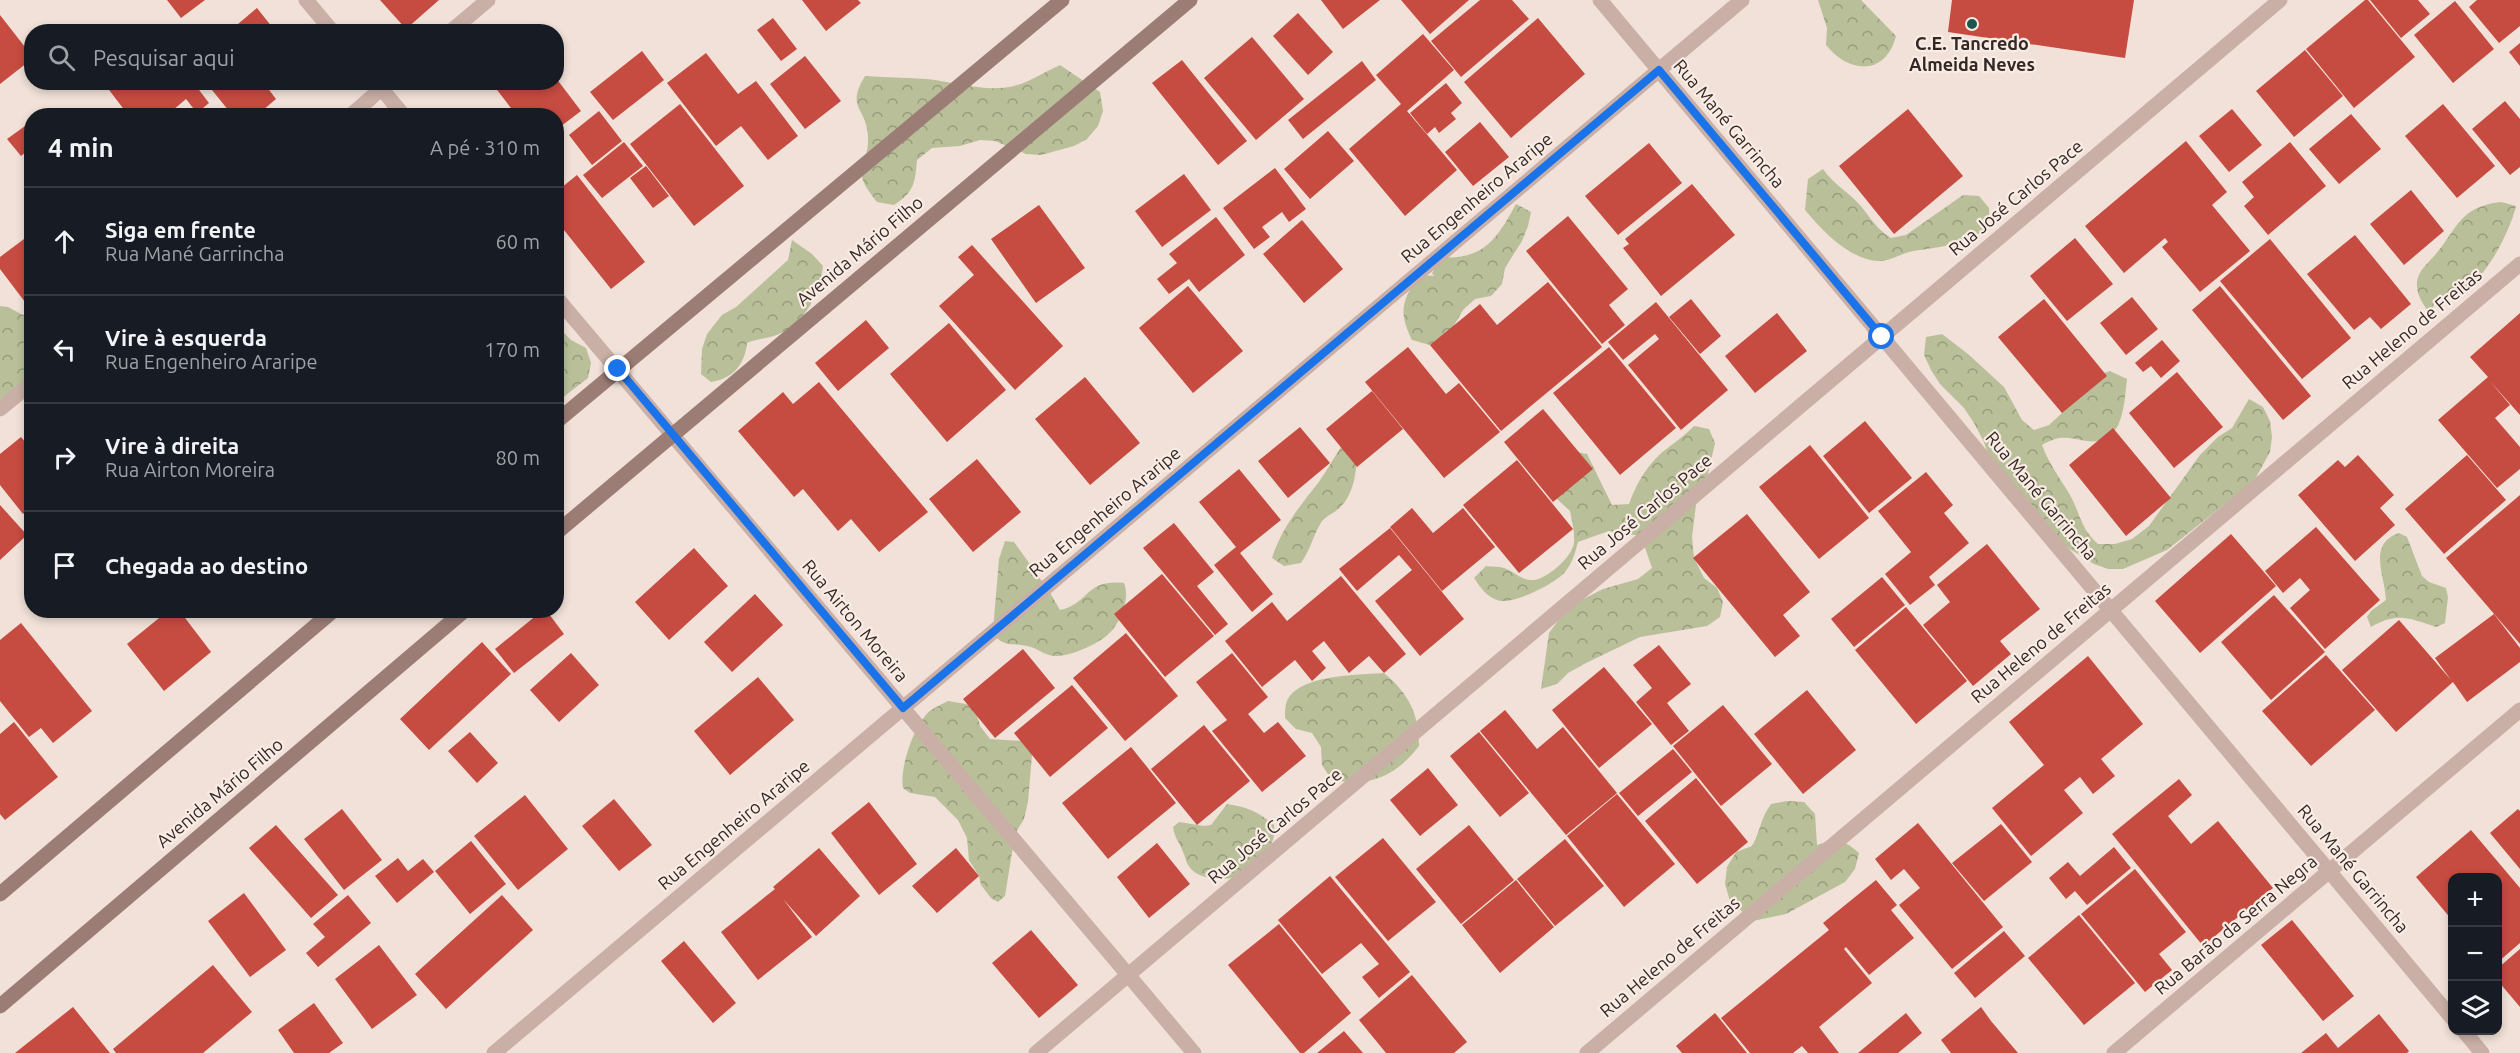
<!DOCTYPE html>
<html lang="pt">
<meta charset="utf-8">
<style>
body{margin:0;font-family:Ubuntu,sans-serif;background:#242831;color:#f1f3f6}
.controls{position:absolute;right:18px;bottom:18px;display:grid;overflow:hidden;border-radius:12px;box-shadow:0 3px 9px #0003}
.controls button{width:54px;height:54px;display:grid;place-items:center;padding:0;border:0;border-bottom:2px solid #363941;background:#171b24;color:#f1f3f6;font:30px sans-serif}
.stop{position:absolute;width:18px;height:18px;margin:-14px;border:4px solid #1a73e8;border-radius:50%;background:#fff}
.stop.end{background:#1a73e8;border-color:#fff;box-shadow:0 2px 6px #0008}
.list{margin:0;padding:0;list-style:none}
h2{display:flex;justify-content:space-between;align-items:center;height:78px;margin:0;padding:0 24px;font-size:26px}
h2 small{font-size:20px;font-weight:400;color:#9ea1a6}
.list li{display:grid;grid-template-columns:39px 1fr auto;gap:18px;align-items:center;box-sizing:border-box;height:108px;padding:0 24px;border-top:2px solid #363941}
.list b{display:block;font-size:22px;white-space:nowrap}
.list p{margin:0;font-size:20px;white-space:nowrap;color:#9ea1a6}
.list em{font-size:20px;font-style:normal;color:#9ea1a6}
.icon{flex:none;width:33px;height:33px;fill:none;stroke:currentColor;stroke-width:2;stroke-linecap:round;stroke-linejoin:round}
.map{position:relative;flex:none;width:2520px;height:1053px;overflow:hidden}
.search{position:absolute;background:#171b24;box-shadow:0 3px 9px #0003;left:24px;top:24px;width:540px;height:66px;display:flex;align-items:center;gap:15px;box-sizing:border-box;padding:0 21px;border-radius:24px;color:#9ea1a6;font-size:22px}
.panel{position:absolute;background:#171b24;box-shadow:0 3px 9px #0003;left:24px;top:108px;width:540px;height:510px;border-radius:24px}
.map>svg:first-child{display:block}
.forest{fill:url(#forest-crowns)}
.building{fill:#c64b41}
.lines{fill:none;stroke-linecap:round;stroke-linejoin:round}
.minor{stroke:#c9afa5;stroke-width:15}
.secondary{stroke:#9c7d76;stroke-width:15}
.route{stroke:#1a73e8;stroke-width:8}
.poi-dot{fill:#1c564f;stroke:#f9ece4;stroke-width:2}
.labels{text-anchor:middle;stroke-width:4.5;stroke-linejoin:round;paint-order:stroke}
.poi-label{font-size:18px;font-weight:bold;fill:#342826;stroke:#f9ece4}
.street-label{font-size:18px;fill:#342826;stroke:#f9ece4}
</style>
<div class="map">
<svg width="2520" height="1053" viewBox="0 0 2520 1053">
<defs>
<pattern id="forest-crowns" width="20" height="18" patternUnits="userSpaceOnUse" patternTransform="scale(1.5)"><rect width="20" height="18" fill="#b9c099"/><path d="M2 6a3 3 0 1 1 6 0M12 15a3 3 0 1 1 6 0" fill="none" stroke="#979c7d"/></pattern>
</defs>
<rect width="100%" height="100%" fill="#f1e1d8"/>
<!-- forest -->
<path class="forest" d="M1818,0H1861L1896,36C1886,76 1849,74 1826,45L1827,28Z
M1060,65L1100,92L1103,111L1098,126L1087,139L1074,146L1041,155L1026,154L995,141L980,140L960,146L932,148L917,160C915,184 914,192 894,205L877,202C848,166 869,171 868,137C867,107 845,109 865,76C888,78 912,77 935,80C960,84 989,92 1014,86C1030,82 1044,72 1060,65Z
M1823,169C1834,185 1846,190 1858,203C1871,217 1873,226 1891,238L1906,235L1963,195L1979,196L1989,208C1989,212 1990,218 1988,222C1979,246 1931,247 1909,252C1895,256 1886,264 1870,260C1843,253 1823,231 1805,210L1808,179Z
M2501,202L2516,206C2510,232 2485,280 2461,293C2452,298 2443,300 2434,302L2432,316C2424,306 2416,296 2417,282C2418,271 2428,263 2435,255C2458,228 2459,207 2501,202Z
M1516,204L1531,212L1528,226L1522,241L1505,268L1502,284L1491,296L1475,299L1463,310L1445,341L1430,345L1412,340C1398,312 1402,300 1419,275L1435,276L1432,274L1439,257C1483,261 1497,239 1516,204Z
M792,240L812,254L823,266C820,293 806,322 779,334C770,338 757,339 747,343C745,364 733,379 711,382L701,374L702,349L707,334L722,315L736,307L788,260Z
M0,306L8,307L23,315L31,311V379L0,399Z
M556,325L571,340L586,348L591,363L588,378L557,402Z
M1942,334L1968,354L2004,387L2022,420L2034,430L2049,425L2062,413L2065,404L2092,377L2110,371L2127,379C2124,404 2124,446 2087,441C2066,438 2062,434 2042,445C2049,464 2060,478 2070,495C2081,515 2080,528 2098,544H2115L2132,539L2149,526L2200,455L2218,437L2232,428L2249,399L2263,407L2270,421L2272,437L2270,452L2254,481L2167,550L2123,569H2108L2094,564L2065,546L1990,461L1984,442L1974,423L1964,408L1940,384L1931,370L1924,355L1926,337Z
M1694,426L1709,429L1715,443L1708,474L1696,505L1692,537L1694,558L1704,578L1717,588L1723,602L1720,617L1707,626L1640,637L1586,663L1568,673L1557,684L1541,689L1549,633L1568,607L1603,589L1638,579L1652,568L1641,536L1609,531L1578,542C1575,553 1572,564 1565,572C1555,584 1511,606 1497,600C1486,596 1480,587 1474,578L1486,566C1492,567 1499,566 1504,568C1515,572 1522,581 1534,580C1548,578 1572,557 1574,543C1575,533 1572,521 1570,511L1557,499L1555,482L1572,451L1587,454L1612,505L1629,504C1637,482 1649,461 1669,447C1678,440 1686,434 1694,426Z
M1341,447L1357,450C1357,471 1354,497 1337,510C1332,514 1326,516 1322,521C1313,535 1311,549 1301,563L1284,566L1272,558C1281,529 1300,506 1318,483C1326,472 1333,459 1341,447Z
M2399,533L2407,537L2422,576L2429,582L2446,588L2448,597L2445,623L2436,627C2408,618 2398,612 2371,627L2367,617L2371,611L2386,600C2385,576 2367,544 2399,533Z
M1005,541L1014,542L1049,591L1060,610C1090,604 1084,579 1124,583C1131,599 1119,627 1105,637C1093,646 1072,655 1058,656C1046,657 1038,648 1027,646C1012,643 998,647 993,630L999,559Z
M1384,673C1409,694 1419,714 1419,746C1396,776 1368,789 1331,779L1322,765L1321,747L1312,733L1296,729L1285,718C1285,714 1285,708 1286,704C1294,674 1359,675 1384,673Z
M948,701L966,704L975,708L980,726L990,739L1024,741L1032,755L1028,802L1024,819L1015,834L1005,896L998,902L991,898L981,885L979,876L969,860L967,838L958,820L935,797L910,793L903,788C899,768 915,722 931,710C936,707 942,704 948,701Z
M1787,801L1804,802L1815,814L1817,845C1836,838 1843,839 1859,853L1855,869L1845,882L1786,914L1753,921L1730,901L1725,884L1727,867L1736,852L1752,846C1761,830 1760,819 1771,804Z
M1227,804C1247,807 1259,812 1274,825C1276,842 1269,849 1257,860C1251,865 1242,875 1235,877C1223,881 1200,879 1191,869C1186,864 1186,858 1183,852C1180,843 1174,837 1173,827L1179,822L1204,826L1211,825Z"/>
<!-- building -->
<path class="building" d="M167,0H205L181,18Z
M380,0H439L406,29Z
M802,0H858L861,3L826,31Z
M1321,0H1380L1343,29Z
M1401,0H1469L1430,34Z
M1480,0H1512L1529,19L1461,77L1431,41Z
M1952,0H2134L2125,58L1948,32Z
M2365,0H2368L2415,57L2354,108L2306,49Z
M2370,0H2418L2430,14L2401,38Z
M2477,0H2520V26L2499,43L2469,7Z
M2455,1L2494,49L2453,83L2414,35Z
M257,8L276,32H245L238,24Z
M1298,13L1333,52L1308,75L1273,36Z
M0,15L32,56V59L0,84Z
M773,18L797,49L781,61L757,30Z
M1538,18L1585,74L1511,138L1464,82Z
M1423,34L1454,70L1407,111L1457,170L1405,216L1349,149L1401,104L1376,75Z
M1252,37L1304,99L1256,140L1204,78Z
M2520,43V66L2509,52Z
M2305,50L2343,96L2294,137L2256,91Z
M642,51L664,80L613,120L590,92Z
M706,53L738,94L756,81L798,136L768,160L741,126L716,146L667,83Z
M805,56L841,101L805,129L770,84Z
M1182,60L1247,141L1218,165L1152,83Z
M1362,61L1376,80L1303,139L1288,120Z
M556,78L581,111L556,130V116H517L491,82H556Z
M111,82H193L209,103L197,113L186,99L166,116H129L106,86Z
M212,82H263L276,99L256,116H233L208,85Z
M1446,83L1462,103L1451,113L1456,119L1439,133L1435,127L1427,134L1410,113Z
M2505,101L2520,119V167L2510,175L2472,129Z
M680,104L744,186L694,226L630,144Z
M2443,104L2495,166L2457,198L2405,136Z
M1908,109L1963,176L1894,234L1839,166Z
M2232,109L2262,145L2229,172L2199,136Z
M599,111L622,141L592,165L569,135Z
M2351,114L2381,149L2339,184L2309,149Z
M32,121V147L21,156L7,139Z
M1480,122L1509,157L1473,186L1445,152Z
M1328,131L1354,161L1310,199L1284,169Z
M2186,141L2227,192L2212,205L2250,251L2200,292L2162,247L2168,242L2165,238L2124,273L2085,226Z
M624,142L643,166L602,198L583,175Z
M2290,142L2326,186L2268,235L2244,206L2254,197L2242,182Z
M1649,143L1682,183L1618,235L1585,196Z
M646,166L669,196L653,208L630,178Z
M1275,168L1306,209L1289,222L1282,212L1262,227L1270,237L1254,249L1223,208Z
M1184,174L1211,210L1162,247L1135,211Z
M577,175L645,262L611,289L556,220V192Z
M1692,184L1735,235L1661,296L1623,248L1629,244L1625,239Z
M2411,190L2444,231L2404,265L2370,224Z
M1039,205L1085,268L1036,303L991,239Z
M1568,216L1628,289L1609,305L1625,325L1602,344L1526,251Z
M1216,217L1245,255L1199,292L1189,279L1169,294L1157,279L1177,263L1169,254Z
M1302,220L1343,269L1304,303L1263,254Z
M32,233V303L28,306L0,269V257Z
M2355,235L2411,304L2381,329L2370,317L2354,330L2307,274Z
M2075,238L2113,284L2067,321L2030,276Z
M2270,239L2351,338L2302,379L2220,281Z
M972,245L1063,346L1015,390L939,306L974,275L958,257Z
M1548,282L1602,347L1501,431L1430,345L1480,304L1497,325Z
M1188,286L1243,351L1193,393L1139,328Z
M2220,286L2311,396L2283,420L2192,310Z
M2132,297L2158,329L2126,355L2100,323Z
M1691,299L1721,336L1700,354L1669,317Z
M2044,299L2107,376L2062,413L1998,337Z
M1656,302L1728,390L1681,430L1628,365L1659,339L1655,334L1623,360L1608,342Z
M1777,313L1807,351L1755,393L1725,356Z
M2520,313V415L2489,380L2510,405L2495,418L2520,447V469L2497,488L2438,420L2488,377L2470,357Z
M866,320L889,348L838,391L815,363Z
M949,323L1006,390L947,442L890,374Z
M2162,340L2180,361L2161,378L2151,366L2143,372L2135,363Z
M1408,347L1446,394L1459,383L1500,432L1444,478L1365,382Z
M1609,347L1676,428L1620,475L1553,393Z
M2177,372L2223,427L2174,468L2129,413Z
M1085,377L1140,443L1090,485L1035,419Z
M819,382L928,512L879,552L851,519L838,531L803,489L794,497L738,431L783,392L793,404Z
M1372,391L1403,429L1357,467L1326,429Z
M1543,409L1593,469L1553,502L1504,442Z
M1865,421L1912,478L1869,513L1823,456Z
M1300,427L1330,463L1288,498L1258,461Z
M2113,428L2171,498L2126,536L2069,465Z
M21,437L32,450V507L23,514L0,485V454Z
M1810,445L1869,518L1819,559L1759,487Z
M2358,455L2394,495L2380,508L2395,525L2355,561L2298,495L2338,460L2345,467Z
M2467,455L2506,500L2444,554L2405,509Z
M977,459L1021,512L973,552L929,499Z
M1517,460L1573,529L1519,573L1463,505Z
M1239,469L1281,520L1240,553L1273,594L1252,612L1214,565L1236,547L1199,502Z
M1926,472L1953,505L1944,513L1969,543L1929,577L1935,585L1910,605L1885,574L1911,552L1878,511Z
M2520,495V644L2446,558Z
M0,505L27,535L0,560Z
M1412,508L1433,533L1463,508L1495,547L1442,591L1390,527Z
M1747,514L1810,592L1783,615L1800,636L1775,657L1693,558Z
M1174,523L1214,572L1197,586L1228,624L1215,635L1143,548Z
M2316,527L2380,600L2325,649L2290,608L2310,590L2300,578L2283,593L2265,571Z
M1390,528L1464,619L1420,656L1375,601L1412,570L1399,555L1357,591L1339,569Z
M2231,534L2276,586L2200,653L2155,601Z
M1987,544L2040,609L2000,641L2011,654L1973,686L1923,625L1950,602L1937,585Z
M694,548L728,586L669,640L635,602Z
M1162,574L1214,636L1165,677L1114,614Z
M1341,576L1406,654L1384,673L1369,656L1349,673L1324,641L1312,651L1326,668L1312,681L1295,660L1262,687L1225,641L1272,602L1287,621Z
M1882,577L1905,605L1854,647L1831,619Z
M755,594L783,625L732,672L704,642Z
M2274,595L2325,652L2271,700L2221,642Z
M1906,607L1967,681L1916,724L1855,650Z
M169,610H179L211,652L164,691L127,644Z
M543,610H546L564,634L514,673L495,649Z
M2494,614L2520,648V662L2467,702L2453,682L2396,732L2342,670L2399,620L2451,680L2435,658Z
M21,623L92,711L53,743L41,728L29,737L0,701V640Z
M1126,633L1178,696L1125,741L1073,678Z
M482,642L511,674L429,750L400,719Z
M1659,645L1691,684L1667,703L1689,731L1671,745L1636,702L1652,688L1633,665Z
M1023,649L1055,688L995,738L963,699Z
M571,653L599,685L559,722L530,690Z
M1232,653L1268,697L1248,714L1264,733L1278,722L1306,756L1262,792L1212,731L1227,720L1196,682Z
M2326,655L2375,710L2311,766L2262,711Z
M2088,656L2143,724L2101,759L2115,776L2093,794L2080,777L2064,790L2083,813L2031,856L1992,808L2044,765L2009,722Z
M1604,667L1652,724L1599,768L1552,710Z
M758,677L794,720L730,775L694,731Z
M1072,685L1108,728L1050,777L1014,733Z
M1807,690L1856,750L1803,794L1754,734Z
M1723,705L1772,764L1721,806L1673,746Z
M1505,710L1537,749L1563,727L1617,793L1566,835L1480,731Z
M14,722L58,777L5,820L0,814V734Z
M1204,725L1250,781L1197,825L1151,769Z
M470,732L498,763L477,783L448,751Z
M1479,732L1529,793L1500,817L1450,756Z
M1131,747L1176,803L1108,859L1062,803Z
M1673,749L1692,772L1638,816L1619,793Z
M1428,768L1458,805L1420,836L1390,800Z
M1696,778L1748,842L1697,884L1645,821Z
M2179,779L2192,795L2168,816L2191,844L2218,821L2273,888L2203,946L2112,834Z
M1617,794L1675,864L1624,907L1567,836Z
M525,795L568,849L518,890L474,836Z
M614,799L652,845L619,871L582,826Z
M869,802L917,864L879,895L831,833Z
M342,809L382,860L344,890L304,839Z
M2518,809L2520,811V869L2490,833Z
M1918,823L2003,927L1952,969L1899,905L1920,888L1904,869L1891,880L1875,859Z
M2001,824L2032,862L1984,901L1952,863Z
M276,825L338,895L311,918L249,848Z
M1469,825L1514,880L1461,924L1416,869Z
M2471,830L2520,888V943L2498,962V878H2452V920L2416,877Z
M1383,838L1436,902L1388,941L1335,877Z
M1565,839L1604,886L1555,926L1517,879Z
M471,841L506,884L470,914L435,871Z
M1157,843L1190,884L1149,918L1117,877Z
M2114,847L2131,868L2087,905L2075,891L2066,899L2049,878L2068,862L2080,876Z
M819,848L860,896L816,936L783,899L812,937L758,980L721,932L775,889L773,887Z
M956,848L979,876L937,913L912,886Z
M398,858L408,871L423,859L434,872L397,903L375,876Z
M2135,869L2186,932L2159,954L2172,970L2145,992L2081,914Z
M1330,876L1410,972L1379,998L1362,977L1379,964L1361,943L1322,974L1278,920Z
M1516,880L1554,927L1500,973L1462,925Z
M1876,880L1897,905L1891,910L1914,938L1869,975L1846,947L1844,949L1872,983L1819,1027L1839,1053H1808L1802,1046L1793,1053H1750L1721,1018L1829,930L1823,923Z
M244,893L286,950L250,977L208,921Z
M348,895L371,923L318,967L306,953L325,937L313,924Z
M502,895L533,930L446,1009L415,974Z
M2079,915L2135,983L2084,1025L2028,958Z
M2292,920L2354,996L2323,1021L2261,945Z
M1279,924L1351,1013L1304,1053H1300L1228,965Z
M1031,930L1078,985L1039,1018L992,963Z
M2004,931L2025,956L1975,998L1954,973Z
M684,941L736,1003L713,1023L661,961Z
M379,945L417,995L372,1029L335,979Z
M2520,949V1007L2498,981V968Z
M213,965L252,1012L203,1053H116L113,1049Z
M1412,975L1467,1042L1454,1053H1386L1359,1020Z
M314,1003L343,1043L329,1053H294L278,1030Z
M73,1007L110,1053H15Z
M1981,1007L1991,1021L2018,1053H1951L1941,1040Z
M1715,1013L1747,1053H1682L1676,1046Z
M1906,1013L1922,1033L1898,1053H1858Z
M2379,1014L2409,1051L2407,1053H2301L2326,1033L2338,1048Z
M1344,1031L1363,1053H1317Z"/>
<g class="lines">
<!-- minor -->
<path class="minor" d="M306,0L333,32
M1600,0L2452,1018
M450,32L488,0
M376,82L404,116
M350,116L389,82
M556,297L1194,1053
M0,409L32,383
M2463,1030L2482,1053
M494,1053L1742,0
M1036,1053L2280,0
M1587,1053L2520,264
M2114,1053L2520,710"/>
<!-- secondary -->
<path class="secondary" d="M556,422L1062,0
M556,533L1190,0
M0,894L334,610
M0,1006L465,610"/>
</g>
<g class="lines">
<!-- route -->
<path class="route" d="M618,369L903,708L1659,70L1882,337"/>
</g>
<!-- markers -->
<circle class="poi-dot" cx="1972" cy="24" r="6"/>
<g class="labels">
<!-- poi labels -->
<g class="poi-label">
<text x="1972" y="50">C.E. Tancredo<tspan x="1972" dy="21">Almeida Neves</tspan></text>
</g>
<!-- street labels -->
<g class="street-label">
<text transform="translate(1729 124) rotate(50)" y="6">Rua Mané Garrincha</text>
<text transform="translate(1477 198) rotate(-40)" y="6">Rua Engenheiro Araripe</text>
<text transform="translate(2016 198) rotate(-40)" y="6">Rua José Carlos Pace</text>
<text transform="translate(860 251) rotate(-40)" y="6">Avenida Mário Filho</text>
<text transform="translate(2412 329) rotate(-40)" y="6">Rua Heleno de Freitas</text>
<text transform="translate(2041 496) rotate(50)" y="6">Rua Mané Garrincha</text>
<text transform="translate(1105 512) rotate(-40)" y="6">Rua Engenheiro Araripe</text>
<text transform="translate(1645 512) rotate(-40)" y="6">Rua José Carlos Pace</text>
<text transform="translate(855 621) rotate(50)" y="6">Rua Airton Moreira</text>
<text transform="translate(2041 643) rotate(-40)" y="6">Rua Heleno de Freitas</text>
<text transform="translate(220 793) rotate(-40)" y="6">Avenida Mário Filho</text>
<text transform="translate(734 825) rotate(-40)" y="6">Rua Engenheiro Araripe</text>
<text transform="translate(1275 826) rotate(-40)" y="6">Rua José Carlos Pace</text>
<text transform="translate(2353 869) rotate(50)" y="6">Rua Mané Garrincha</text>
<text transform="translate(2236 925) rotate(-40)" y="6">Rua Barão da Serra Negra</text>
<text transform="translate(1670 957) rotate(-40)" y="6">Rua Heleno de Freitas</text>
</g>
</g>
</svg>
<div class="controls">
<button>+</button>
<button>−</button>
<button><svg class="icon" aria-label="layers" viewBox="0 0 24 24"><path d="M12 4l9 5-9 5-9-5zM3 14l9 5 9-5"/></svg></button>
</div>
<div class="stop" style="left:1882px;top:337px"></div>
<div class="stop end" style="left:618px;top:369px"></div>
<div class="search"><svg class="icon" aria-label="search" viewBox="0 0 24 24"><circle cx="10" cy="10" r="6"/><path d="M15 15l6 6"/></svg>Pesquisar aqui</div>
<section class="panel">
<h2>4 min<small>A pé · 310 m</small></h2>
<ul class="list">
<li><svg class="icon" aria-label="ahead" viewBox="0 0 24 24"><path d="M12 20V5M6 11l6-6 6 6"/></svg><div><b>Siga em frente</b><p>Rua Mané Garrincha</p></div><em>60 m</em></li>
<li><svg class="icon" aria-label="left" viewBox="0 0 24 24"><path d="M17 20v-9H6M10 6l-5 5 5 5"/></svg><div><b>Vire à esquerda</b><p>Rua Engenheiro Araripe</p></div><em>170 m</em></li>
<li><svg class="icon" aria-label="right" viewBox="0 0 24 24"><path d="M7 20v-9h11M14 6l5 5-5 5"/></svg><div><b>Vire à direita</b><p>Rua Airton Moreira</p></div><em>80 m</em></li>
<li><svg class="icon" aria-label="arrive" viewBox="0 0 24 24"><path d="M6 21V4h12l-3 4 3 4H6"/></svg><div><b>Chegada ao destino</b></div></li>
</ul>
</section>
</div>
